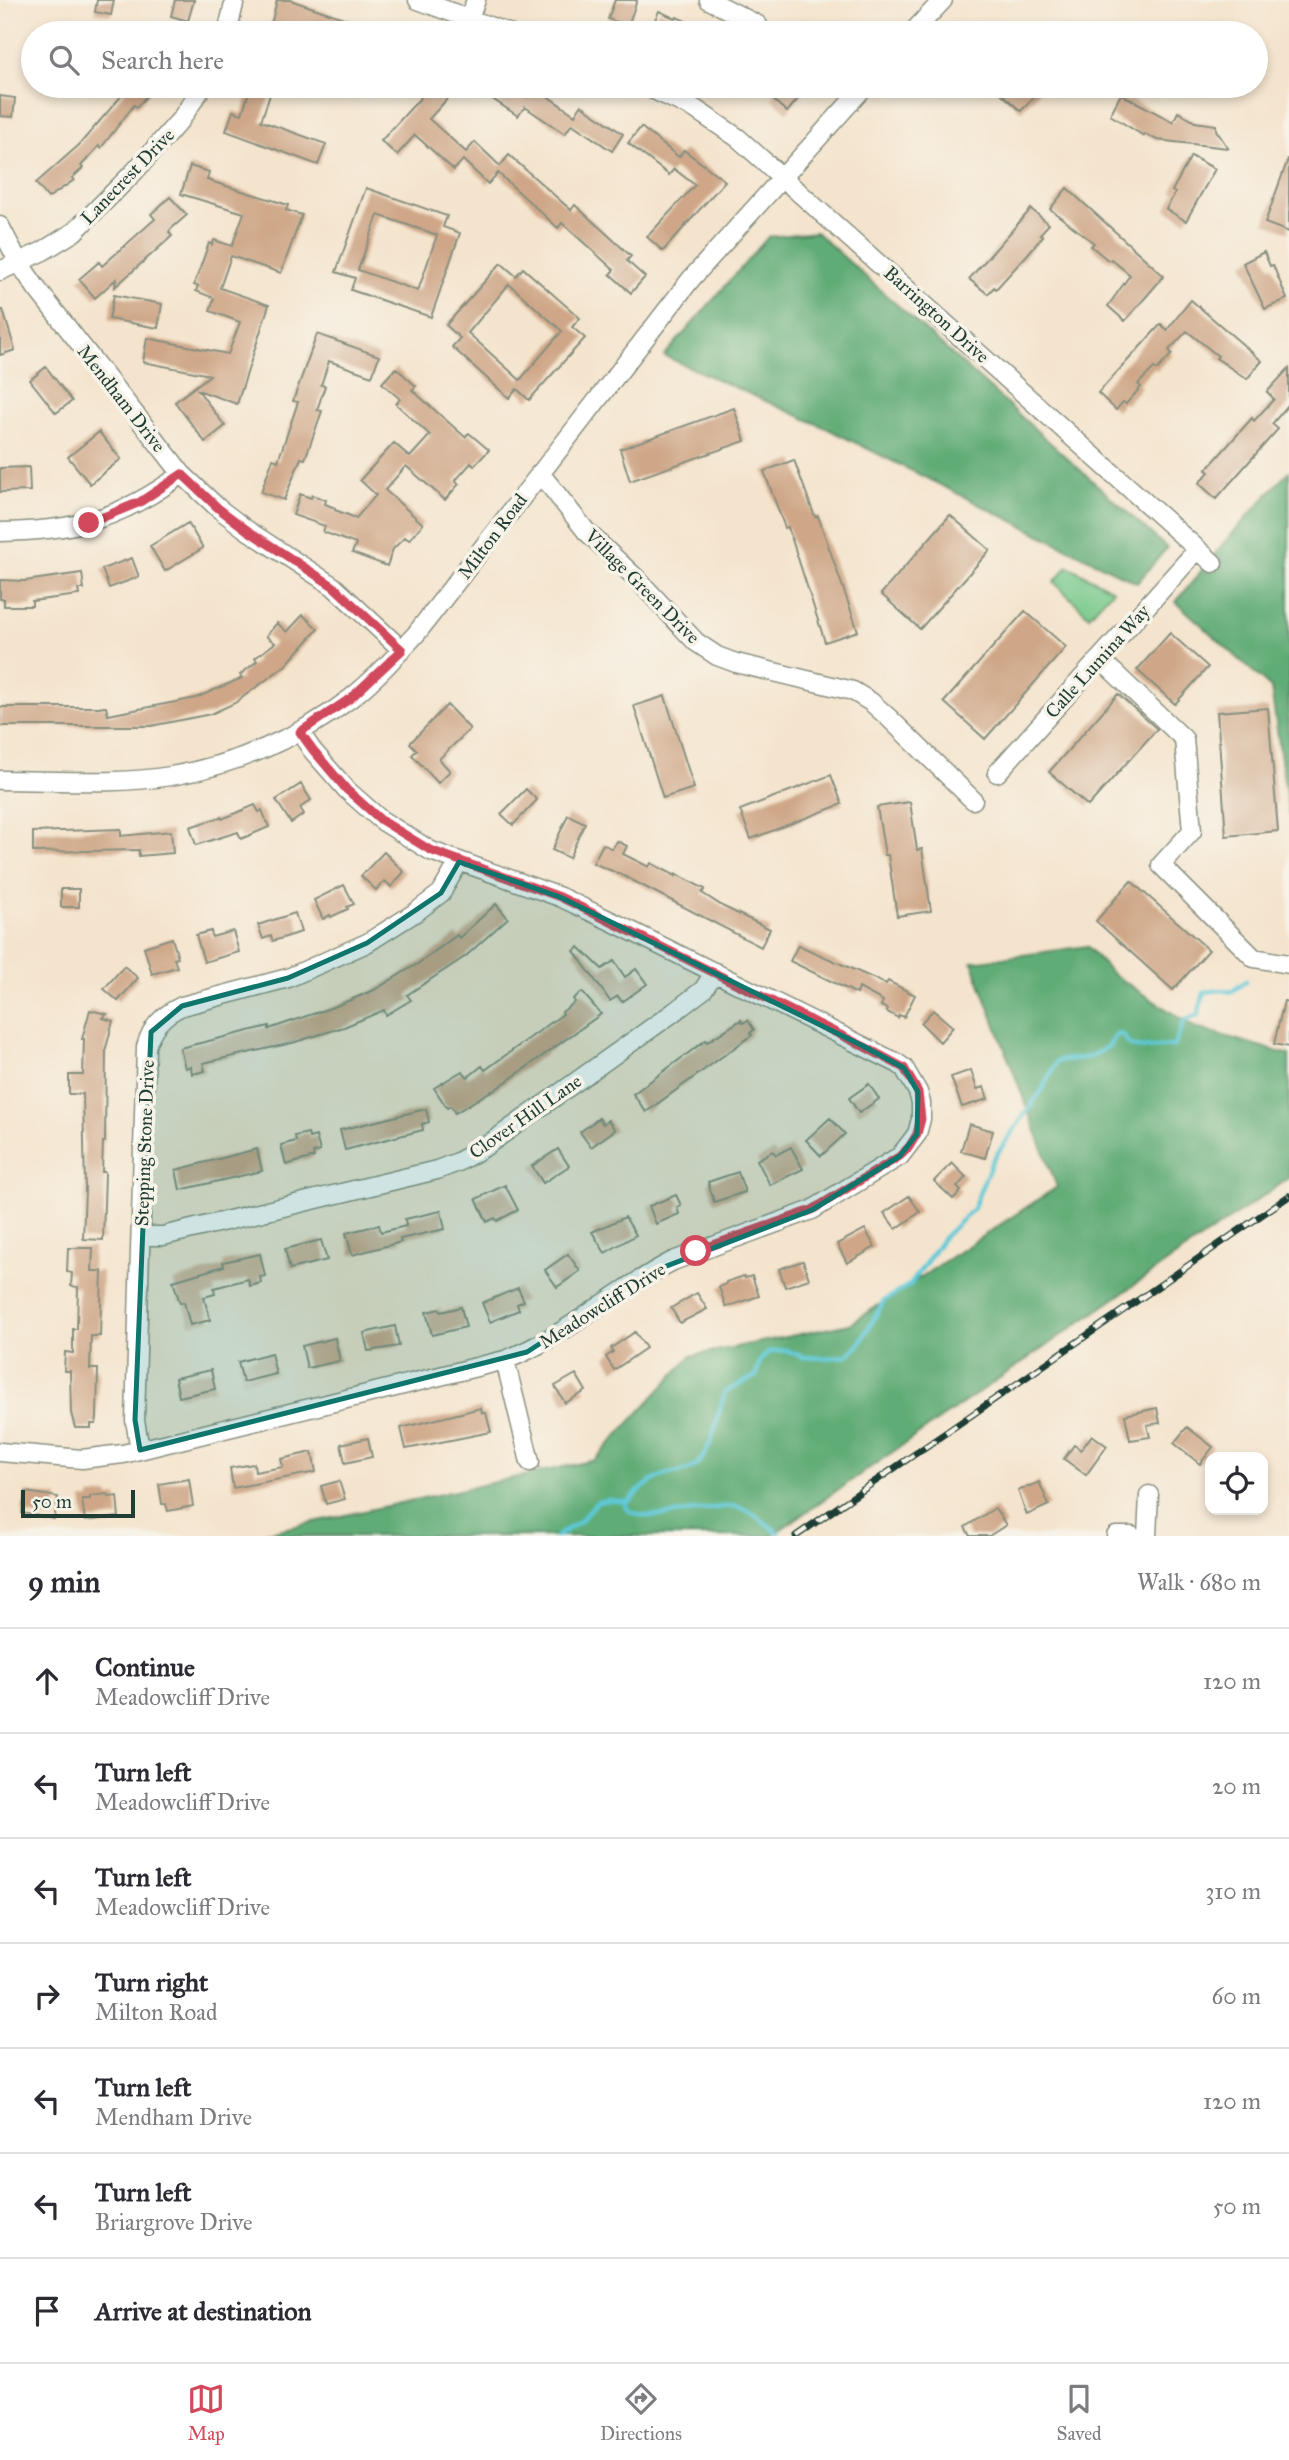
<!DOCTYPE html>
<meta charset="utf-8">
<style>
body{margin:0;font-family:"IM FELL Great Primer",serif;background:#f2f2f3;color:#2b2b33}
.controls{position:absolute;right:21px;bottom:21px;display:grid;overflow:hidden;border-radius:14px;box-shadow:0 4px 10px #0003}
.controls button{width:63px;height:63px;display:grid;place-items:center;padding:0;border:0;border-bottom:2px solid #e1e1e2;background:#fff;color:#2b2b33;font:35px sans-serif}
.scale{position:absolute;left:21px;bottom:18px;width:114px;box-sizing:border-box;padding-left:7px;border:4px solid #1f3d34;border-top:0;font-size:19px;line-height:24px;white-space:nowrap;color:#1f3d34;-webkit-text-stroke:5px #f7f3e8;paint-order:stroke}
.stop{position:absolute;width:21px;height:21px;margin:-16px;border:5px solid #d1495b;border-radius:50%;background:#fff}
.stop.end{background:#d1495b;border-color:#fff;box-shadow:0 2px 7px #0008}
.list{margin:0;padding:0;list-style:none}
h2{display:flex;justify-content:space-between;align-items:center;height:91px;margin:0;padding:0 28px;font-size:30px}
h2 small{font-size:23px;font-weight:400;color:#7c7c81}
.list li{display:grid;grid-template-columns:46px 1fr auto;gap:21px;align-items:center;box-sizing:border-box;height:105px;padding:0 28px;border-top:2px solid #e1e1e2}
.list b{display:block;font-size:26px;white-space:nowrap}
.list p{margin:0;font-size:23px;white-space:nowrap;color:#7c7c81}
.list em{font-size:23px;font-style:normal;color:#7c7c81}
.icon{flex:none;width:38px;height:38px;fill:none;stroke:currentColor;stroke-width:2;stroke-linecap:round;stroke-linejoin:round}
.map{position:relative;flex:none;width:1289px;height:1536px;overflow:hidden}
.search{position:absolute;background:#fff;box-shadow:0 4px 10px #0003;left:21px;right:21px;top:21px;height:77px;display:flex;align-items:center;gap:18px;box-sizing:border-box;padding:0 24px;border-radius:38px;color:#7c7c81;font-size:26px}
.sheet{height:826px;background:#fff}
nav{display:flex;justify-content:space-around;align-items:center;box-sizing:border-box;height:98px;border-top:2px solid #e1e1e2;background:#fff;font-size:19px;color:#7c7c81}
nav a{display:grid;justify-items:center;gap:4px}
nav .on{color:#d1495b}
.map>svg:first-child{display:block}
.green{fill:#76c88a;stroke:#4a825f;stroke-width:2}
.forest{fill:#60ac76;stroke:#407455;stroke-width:2}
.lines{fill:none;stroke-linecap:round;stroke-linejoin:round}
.stream{stroke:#5ec9d8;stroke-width:4.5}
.building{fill:#cfa788;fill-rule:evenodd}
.minor-casing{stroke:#8a9080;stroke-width:21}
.minor{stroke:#fff;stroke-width:18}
.rail-casing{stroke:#1f3d34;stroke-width:7}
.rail{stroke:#f7f3e8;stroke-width:4.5;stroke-dasharray:13;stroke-linecap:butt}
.route{stroke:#d1495b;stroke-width:9}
.marked{fill:#0f766e;fill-opacity:0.2;stroke:#0f766e;stroke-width:5;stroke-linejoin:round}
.labels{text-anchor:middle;stroke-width:7;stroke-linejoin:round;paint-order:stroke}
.street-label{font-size:19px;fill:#1f3d34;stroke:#f7f3e8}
</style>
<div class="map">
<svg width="1289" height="1536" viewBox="0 0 1289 1536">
<rect width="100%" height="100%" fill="#f7f3e8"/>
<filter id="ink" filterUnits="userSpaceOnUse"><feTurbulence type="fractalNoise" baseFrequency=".0143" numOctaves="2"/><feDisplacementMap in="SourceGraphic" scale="14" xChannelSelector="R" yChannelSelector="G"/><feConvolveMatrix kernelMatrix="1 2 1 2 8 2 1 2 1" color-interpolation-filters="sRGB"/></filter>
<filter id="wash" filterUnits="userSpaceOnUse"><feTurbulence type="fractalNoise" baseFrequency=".00686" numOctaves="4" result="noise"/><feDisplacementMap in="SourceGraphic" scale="28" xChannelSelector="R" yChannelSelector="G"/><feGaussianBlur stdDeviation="1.57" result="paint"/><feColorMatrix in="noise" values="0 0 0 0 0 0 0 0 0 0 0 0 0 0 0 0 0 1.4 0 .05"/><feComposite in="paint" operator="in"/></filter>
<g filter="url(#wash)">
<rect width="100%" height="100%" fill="#f4e4cd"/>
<!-- green -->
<path class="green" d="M1068,566L1113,590L1089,616L1054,582Z"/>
<!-- forest -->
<path class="forest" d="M816,232L1167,548L1137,583L824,427L664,356L768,237Z
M1289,471V816L1271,688L1176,602L1224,543Z
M1087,946L1111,973L1194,1027L1289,1055V1178L771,1536H251L595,1460L691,1356L850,1324L1057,1187L972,962Z"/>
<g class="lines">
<!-- stream -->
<path class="stream" d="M624,1502C631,1533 714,1502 737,1507C751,1509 767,1525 779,1533
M557,1536L580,1521L597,1502L608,1500L628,1502C640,1490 651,1479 668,1474C677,1472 687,1472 694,1467C714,1451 717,1414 725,1392L756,1376L760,1361L768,1352L786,1350L803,1357L825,1358L846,1356L858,1346L884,1301L911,1284L943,1238L973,1209L992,1161L1042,1090L1057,1061L1090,1057L1109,1046L1117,1034L1123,1035L1129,1045L1141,1048L1174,1046L1184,1021L1198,1015L1204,992L1224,990L1231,992L1246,981"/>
</g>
<g id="blocks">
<!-- building -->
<path class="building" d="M97,0H114L111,15L95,12Z
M175,0H194L188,21L171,16Z
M277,0H290L382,31V33H269Z
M615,0H637L628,26L608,19Z
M659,11L676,19L677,17L712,33H649Z
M130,86H155L137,107L134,105L101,148L99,146L81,166L83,168L72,178L74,180L48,198L36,183L79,145Z
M251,86H273L261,121L326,144L318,165L226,131L233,111L242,114Z
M431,86H459L429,119L466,152L475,142L500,166L509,155L571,210L575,205L631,256L627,261L645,277L631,293L610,274L614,270L562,223L558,228L498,173L488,184L463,160L454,170L415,135L397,155L381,141Z
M473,86H511L527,97L534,87L575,115L581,105L623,134L612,151L572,124L565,134L525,107L518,116Z
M781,86H809L787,112L771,98Z
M993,86H1044L1021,111Z
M1121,94L1173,122L1178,112L1195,122L1216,125V130L1228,148L1157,140L1145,134L1144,136L1110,115Z
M0,96L15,98L13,117L0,116Z
M641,127L679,157L684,150L725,181L663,251L647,237L695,185L674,169L669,175L628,143Z
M1191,156L1215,169L1186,221L1166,209L1175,193L1172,191Z
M1288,159H1289V232L1265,223Z
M190,166L209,172L207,180L288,205L286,210L302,215L281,273L231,256L220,288L269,305L237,404L198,390L225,426L205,442L175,402L210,375L143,362L147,338L228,354L240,322L210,311L214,298L196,291L198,286L194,285L209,243L212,245L214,240L232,246L244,213L181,194Z
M366,188L447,216L443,227L460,233L431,317L351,290L355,278L336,272ZM378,215L437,235L418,291L358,270Z
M1067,188L1164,276L1125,321L1108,306L1130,275L1111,259L1109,261L1091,246L1094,243L1050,209Z
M170,197L187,215L171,229L169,232L172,236L115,287L116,279L95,298L79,279L99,262L102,266L155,219L151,214Z
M1031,209L1049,224L1040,234L1043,236L1027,255L996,289L994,287L988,294L969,279Z
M1264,252L1270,266L1273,265L1287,299L1265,309L1243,263Z
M501,263L516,276L523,268L580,318L572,327L585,338L529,400L517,389L509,398L452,347L460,338L446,325ZM509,284L562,331L520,380L468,333Z
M114,295L162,304L158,328L109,319Z
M1191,300L1262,361L1247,379L1216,358L1218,356L1187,331L1169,350L1172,354L1157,370L1154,368L1138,384L1141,387L1126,404L1123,402L1116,410L1098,393L1161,324L1167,330Z
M0,310H3L15,350L0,355Z
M317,334L379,356L372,376L329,361L321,385L325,386L317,410L322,411L305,459L301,458L284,500L261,492L273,459L278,461L298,402L293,401Z
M46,367L72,401L56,413L30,380Z
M396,368L416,386L412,390L465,437L469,433L489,450L474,466L471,463L455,481L459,484L445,500L406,466L385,490L423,524L409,540L405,537L393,549L387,566L352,553L356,544L323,532L325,526L293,515L300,494L311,498L312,495L326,500L325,504L335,508V510L356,518L376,495L360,480L394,443L410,457L430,435L396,404L400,399L382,383Z
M1289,368V404L1272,424L1278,429L1216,499L1199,483L1209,472L1206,470L1252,418L1254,421L1274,399L1267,392Z
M734,408L745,441L630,481L620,449Z
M99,432L121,459L90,484L68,457Z
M794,460L815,517L818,516L858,631L825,642L788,527L785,528L764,471Z
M29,467L30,491L0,492V468Z
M950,515L990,550L920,629L881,594Z
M188,523L203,548L165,571L150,546Z
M132,558L139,577L109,588L102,569Z
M82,573L84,589H78L79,595L32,601V606H4V599H0V580L25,581Z
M1025,611L1066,647L985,739L944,702Z
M303,615L318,629L286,665L235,703L211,714L151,726H0V707H106L108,715L196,698L242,678L240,675L257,661L255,658L275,643L266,636L277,623L287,632Z
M1170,633L1208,667L1175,704L1137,670Z
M1118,694L1157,729L1088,806L1049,772Z
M665,696L694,788L663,798L634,706Z
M447,705L470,729L439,759L450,771L438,783L412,755L417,750L410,743Z
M1268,708L1278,831L1226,836L1217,712Z
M831,775L842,804L751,839L740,810Z
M301,784L311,800L300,808L304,814L291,823L276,800Z
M526,789L537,800L513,825L501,814Z
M910,802L917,850L922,849L931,911L897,916L888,855H885L877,807Z
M255,805L259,812L262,810L269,827L241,839L238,832L196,845L190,827L221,817L222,819Z
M568,815L585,823L569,858L552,850Z
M121,829V836L171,831L173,853L139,856V850L33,852V832Z
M617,841L627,846L623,854L649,867L651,863L676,876V874L705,889L702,893L724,907L770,929L761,947L624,876L593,863L603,844L612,849Z
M384,852L404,872L391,887L385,881L376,890L361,876Z
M1131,881L1209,950L1173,990L1096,921Z
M344,885L354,904L347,907L348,909L331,917L330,915L323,919L314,900Z
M61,889H79V907H61Z
M496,904L508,918L466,956L407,995L411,1000L386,1015L384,1010L344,1027L292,1043L203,1063L205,1071L192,1074L191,1066L185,1068L180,1048L269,1026V1029L336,1006L374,990L419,963L457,935L459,938Z
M295,913L301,932L273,941L271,936L263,939L258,925Z
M211,931L212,937L233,931L239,952L204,962L196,935Z
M172,938L178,958L174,959L177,967L152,974L144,947Z
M798,945L886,984L888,981L915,995L904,1017L899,1015L898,1018L886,1011L887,1009L881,1006L883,1001L859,988L857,994L790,961Z
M579,947L602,969L614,961L625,977L636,969L647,984L622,1002L618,996L610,1001L574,951Z
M124,966L138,978L118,1001L104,989Z
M582,992L601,1014L492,1092L491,1091L455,1113L451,1106L447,1108L434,1088L462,1071L468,1077L482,1066L485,1070L563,1014L562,1012L575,1002L573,999Z
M1284,1001L1289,1002V1047L1274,1044Z
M90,1010L107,1014L103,1018L113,1021L106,1048L105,1142H103L102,1172H105L103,1240L83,1239L85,1190L83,1094H69V1075H83L84,1039H82Z
M933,1010L953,1027L940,1042L921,1023Z
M741,1020L743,1023L748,1020L754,1030L750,1033L752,1035L646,1112L633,1094L706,1040L707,1042Z
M971,1070L977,1089L984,1087L988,1099L962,1107L951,1077Z
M869,1084L879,1099L859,1113L849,1098Z
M426,1109L429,1122L422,1124L423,1130L345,1150L340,1130Z
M599,1118L603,1124L608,1120L615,1130L591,1147L580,1132Z
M830,1118L845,1134L821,1156L806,1140Z
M969,1124L993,1131L985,1158L961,1151Z
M308,1133L309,1138L316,1136L320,1151L313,1153L314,1157L286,1165L281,1145L296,1141L295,1136Z
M791,1147L803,1169L770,1185L757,1160L773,1151L776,1155Z
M257,1149L262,1171L180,1190L176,1170Z
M558,1149L569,1166L543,1183L532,1166Z
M952,1163L966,1177L957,1187L961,1191L953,1199L934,1181Z
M738,1172L745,1192L714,1202L708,1182Z
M505,1185L518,1210L497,1221L495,1218L487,1222L476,1199Z
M676,1195L681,1205L677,1207L679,1214L656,1224L649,1206Z
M909,1196L920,1212L896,1229L884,1213Z
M441,1211L445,1229L400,1239L401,1242L352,1255L346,1233L379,1225L381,1232L406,1226L405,1219Z
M625,1217L636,1235L605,1253L592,1232Z
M865,1229L875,1247L847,1263L837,1244Z
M321,1240L327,1260L290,1269L285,1249Z
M68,1248H93L92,1271H102L100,1336H91L90,1369H98L97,1417L96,1424H91V1428H75L71,1413L70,1371H64L65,1352L73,1353V1329H77L78,1287L71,1286L72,1273L67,1272Z
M260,1254L265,1276L260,1277L261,1283L250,1286L248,1279L214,1288L215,1294L204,1297L210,1320L190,1325L184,1302L180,1303L173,1281L224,1266L223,1262Z
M568,1254L580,1271L557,1287L545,1270Z
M803,1261L809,1279L785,1287L779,1269Z
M744,1276L745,1278L752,1276L759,1296L726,1307L719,1287L726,1284V1282Z
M518,1288L524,1301L517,1304L519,1310L490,1322L482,1303Z
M697,1293L707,1309L680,1323L671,1308Z
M461,1307L466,1327L432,1335L426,1312L440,1309L441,1312Z
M395,1326L399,1346L368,1351L364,1333Z
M635,1332L646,1348L614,1370L606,1357L613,1352L611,1348Z
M335,1338L340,1361L307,1368L302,1346Z
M271,1353L276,1374L243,1382L238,1362Z
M211,1370L215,1389L179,1397L175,1378Z
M576,1374L586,1391L565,1403L555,1386Z
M481,1408L482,1413H486L491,1432L406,1449L401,1428Z
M1157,1408L1160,1423L1147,1425L1150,1437L1130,1440L1125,1415Z
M1187,1427L1213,1447L1200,1464L1174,1443Z
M1092,1435L1107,1446L1086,1475L1064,1459L1074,1445L1081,1450Z
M368,1438L372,1457L345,1463L341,1444Z
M312,1452L316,1472L233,1488L230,1468L254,1464L255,1472L283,1467L281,1459Z
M189,1479L193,1506L168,1511L166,1504H162L159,1484Z
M339,1481L345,1499L326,1504L321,1486Z
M1039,1482L1049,1505L1027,1515L1018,1491Z
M26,1492L58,1497L54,1519L22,1513Z
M108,1494L109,1497L117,1496L119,1517L85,1521L82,1499H90V1496Z
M995,1508L1006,1525L989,1536H970L965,1527Z"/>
</g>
</g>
<g filter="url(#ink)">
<use href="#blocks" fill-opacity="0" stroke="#8a9080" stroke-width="2"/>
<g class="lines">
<defs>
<path id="minor" d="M418,0L508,33
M709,0L758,25
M469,19L476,0
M227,33L235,0
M912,33L943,0
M645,86L695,109L738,138L1213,563
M0,226L18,261L37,289L182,474L218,508L247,530L333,586L402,650
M0,271L43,251L74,232L135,171L181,119L203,86
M540,473L586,531L637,579L696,642L717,656L736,663L853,691L871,702L889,718L973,800
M0,532C76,531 120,519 182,474
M1100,659L1184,739L1192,831L1161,865L1254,958L1289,964
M997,773L1198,549
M0,780C56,780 115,785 171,776C235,765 301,737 351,698C375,679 396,656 416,634L691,279L865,86
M141,1236H163L437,1170L458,1162L483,1148L674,1012L703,990L715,972
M505,1360L530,1462
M140,1450L135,1420L146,1047C151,1027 164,1014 182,1006L288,978L367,943L416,912L441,893L459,862
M0,1452L82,1459L123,1454L505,1360C566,1337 615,1290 673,1261L812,1210L900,1156L917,1134L921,1119V1103L918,1092L904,1068L897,1063L615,923L560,897L431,851L381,820L347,790L312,750L300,732
M1116,1536H1132
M1147,1536L1149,1495"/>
</defs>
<!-- minor casing -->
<use href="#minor" class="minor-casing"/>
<!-- minor -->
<use href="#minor" class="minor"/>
<defs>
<path id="rail" d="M796,1536L1289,1196"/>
</defs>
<!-- rail casing -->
<use href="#rail" class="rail-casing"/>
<!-- rail -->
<use href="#rail" class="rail"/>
</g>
</g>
<g class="lines" filter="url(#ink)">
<!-- route -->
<path class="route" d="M89,523L140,502L182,474L218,508L247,530L333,586L402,650L351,698L300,732L313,750L347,790L381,820L430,850L560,897L865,1047L904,1068L918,1092L921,1119L917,1134L909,1147L900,1156L812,1210L696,1251"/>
</g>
<!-- marked area -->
<path class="marked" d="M459,862L560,897L865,1047L904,1068L918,1092L917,1134L900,1156L812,1210L651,1272L527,1352L140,1450L135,1420L151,1032L182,1006L288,978L367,943L441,893Z"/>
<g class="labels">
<!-- street labels -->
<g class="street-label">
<text transform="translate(127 176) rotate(-46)" y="7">Lanecrest Drive</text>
<text transform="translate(937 314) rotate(42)" y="7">Barrington Drive</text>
<text transform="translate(122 398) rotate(52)" y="7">Mendham Drive</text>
<text transform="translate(492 536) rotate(-53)" y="7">Milton Road</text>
<text transform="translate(643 586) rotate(45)" y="7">Village Green Drive</text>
<text transform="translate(1097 661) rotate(-48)" y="7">Calle Lumina Way</text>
<text transform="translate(525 1116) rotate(-35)" y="7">Clover Hill Lane</text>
<text transform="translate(144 1143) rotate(-88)" y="7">Stepping Stone Drive</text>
<text transform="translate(602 1305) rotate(-32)" y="7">Meadowcliff Drive</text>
</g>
</g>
</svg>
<div class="controls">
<button><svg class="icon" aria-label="locate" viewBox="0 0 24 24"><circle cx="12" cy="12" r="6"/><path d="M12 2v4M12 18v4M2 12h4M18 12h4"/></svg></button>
</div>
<div class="scale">50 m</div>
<div class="stop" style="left:696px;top:1251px"></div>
<div class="stop end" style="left:89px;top:523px"></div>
<div class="search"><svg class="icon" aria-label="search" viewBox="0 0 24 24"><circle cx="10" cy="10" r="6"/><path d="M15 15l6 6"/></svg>Search here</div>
</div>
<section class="sheet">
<h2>9 min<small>Walk · 680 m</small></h2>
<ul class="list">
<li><svg class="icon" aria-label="ahead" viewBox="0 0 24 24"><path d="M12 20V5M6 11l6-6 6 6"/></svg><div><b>Continue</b><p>Meadowcliff Drive</p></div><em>120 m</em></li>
<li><svg class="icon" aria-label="left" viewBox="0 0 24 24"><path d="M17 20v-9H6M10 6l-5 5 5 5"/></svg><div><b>Turn left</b><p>Meadowcliff Drive</p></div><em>20 m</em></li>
<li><svg class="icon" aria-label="left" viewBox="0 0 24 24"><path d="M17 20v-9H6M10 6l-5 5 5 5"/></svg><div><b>Turn left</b><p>Meadowcliff Drive</p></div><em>310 m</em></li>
<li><svg class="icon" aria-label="right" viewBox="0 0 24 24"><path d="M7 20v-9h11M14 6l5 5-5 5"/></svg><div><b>Turn right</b><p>Milton Road</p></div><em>60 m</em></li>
<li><svg class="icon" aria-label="left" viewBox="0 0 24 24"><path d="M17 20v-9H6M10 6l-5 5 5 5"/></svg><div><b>Turn left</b><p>Mendham Drive</p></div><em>120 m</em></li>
<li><svg class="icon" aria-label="left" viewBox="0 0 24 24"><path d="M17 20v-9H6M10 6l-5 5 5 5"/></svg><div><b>Turn left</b><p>Briargrove Drive</p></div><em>50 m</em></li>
<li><svg class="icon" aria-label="arrive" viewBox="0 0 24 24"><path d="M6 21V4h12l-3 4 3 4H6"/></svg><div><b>Arrive at destination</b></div></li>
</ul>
</section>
<nav>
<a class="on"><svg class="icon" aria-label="map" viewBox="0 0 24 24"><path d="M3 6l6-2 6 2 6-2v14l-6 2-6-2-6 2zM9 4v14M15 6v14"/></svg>Map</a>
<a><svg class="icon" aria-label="directions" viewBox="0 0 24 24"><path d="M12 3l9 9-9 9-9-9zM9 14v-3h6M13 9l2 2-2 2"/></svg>Directions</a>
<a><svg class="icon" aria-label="saved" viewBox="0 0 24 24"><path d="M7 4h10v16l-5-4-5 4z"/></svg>Saved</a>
</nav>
